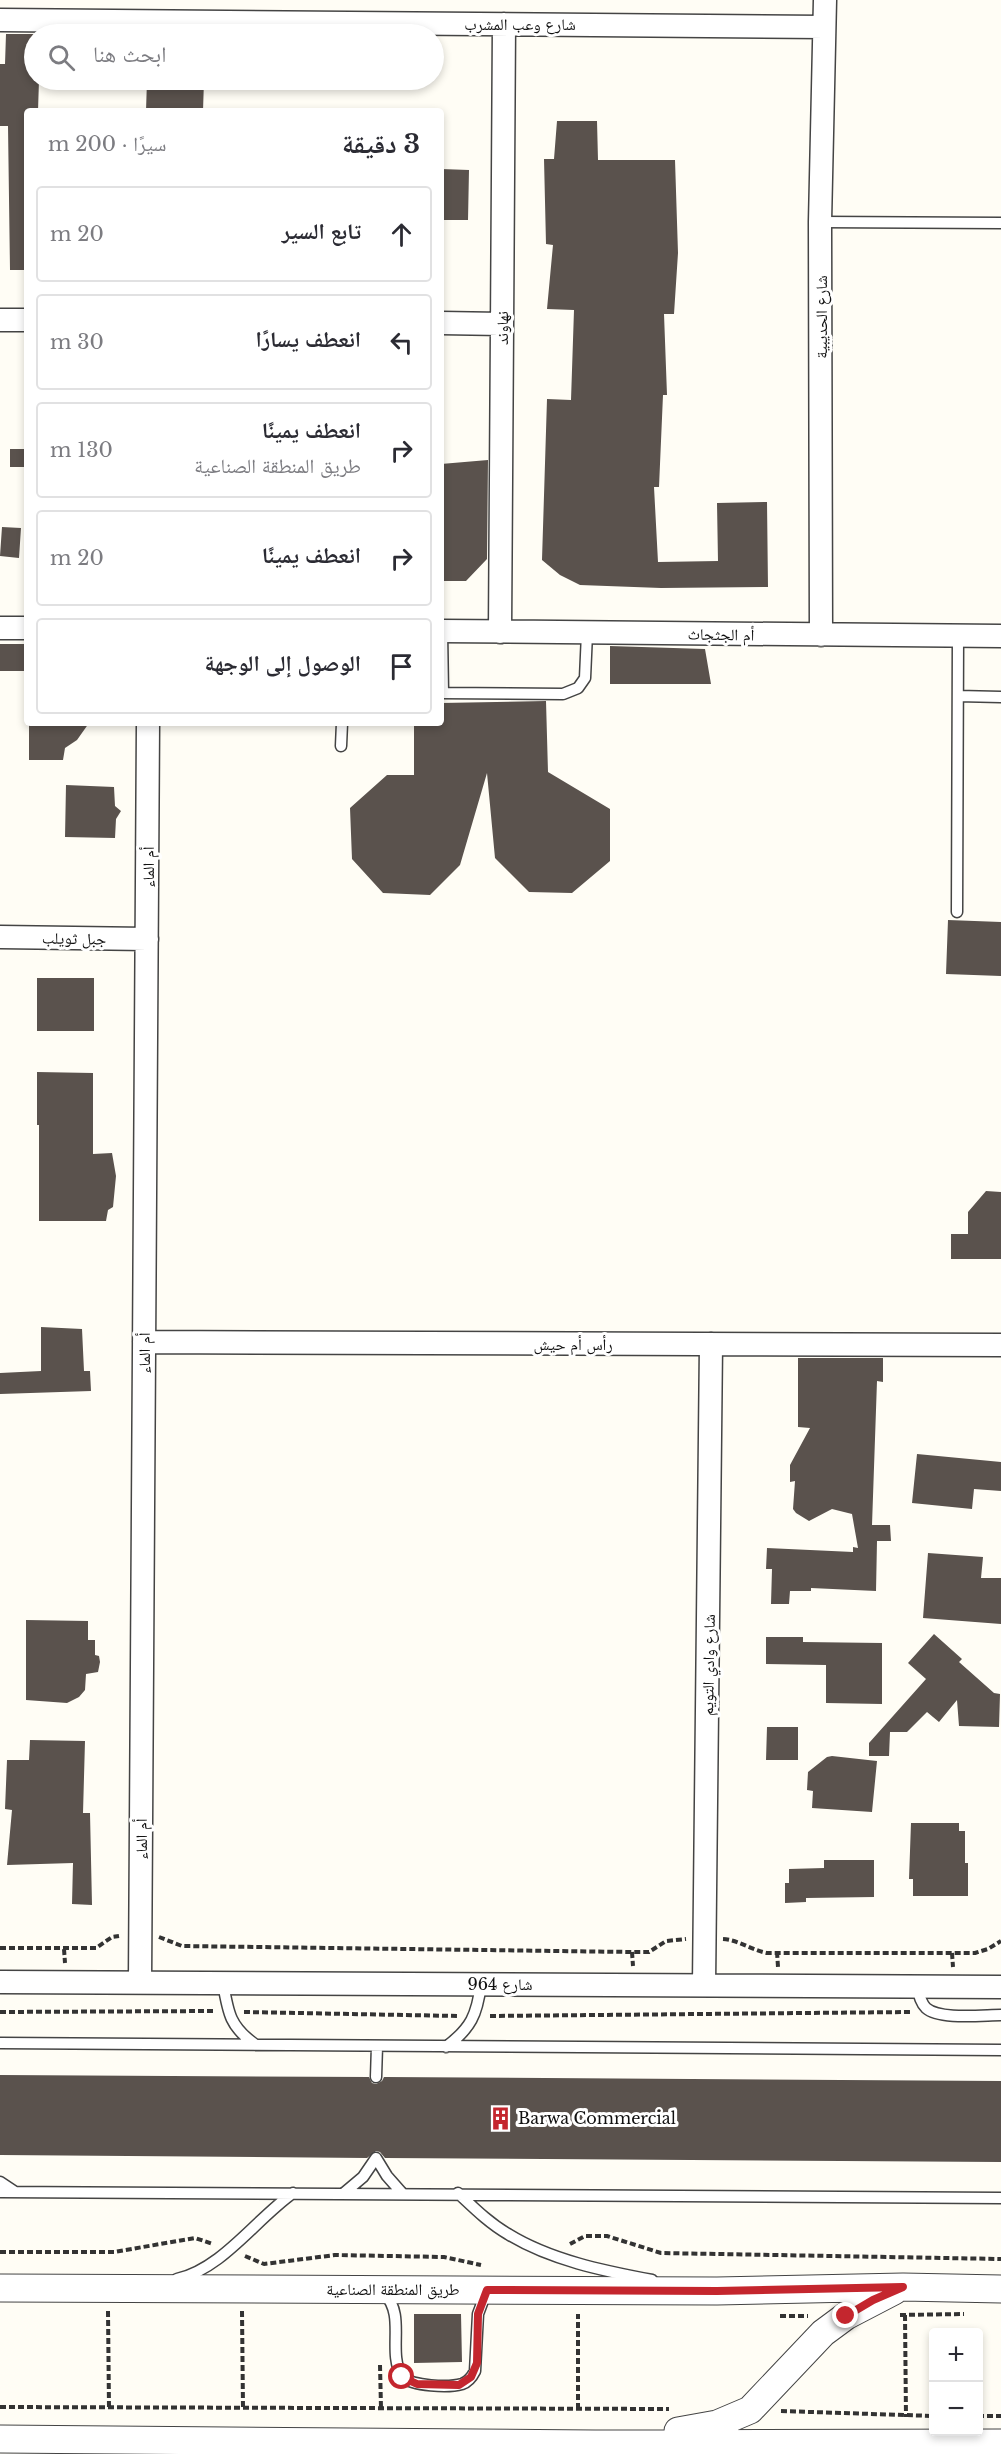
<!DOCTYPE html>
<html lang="ar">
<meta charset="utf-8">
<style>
body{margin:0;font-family:"Libre Baskerville","Noto Naskh Arabic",serif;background:#f7f7f7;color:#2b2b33;direction:rtl}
.controls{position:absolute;right:18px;bottom:18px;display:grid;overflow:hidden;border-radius:6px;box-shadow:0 3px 9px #0003}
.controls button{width:54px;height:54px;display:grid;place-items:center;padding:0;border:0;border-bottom:2px solid #e1e1e2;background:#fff;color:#2b2b33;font:30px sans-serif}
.stop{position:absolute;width:18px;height:18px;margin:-14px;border:4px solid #c4262e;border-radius:50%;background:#fff}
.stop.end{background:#c4262e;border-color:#fff;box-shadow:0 2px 6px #0008}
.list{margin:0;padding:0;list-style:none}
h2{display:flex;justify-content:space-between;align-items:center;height:78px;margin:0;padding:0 24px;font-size:26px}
h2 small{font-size:20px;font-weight:400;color:#7c7c81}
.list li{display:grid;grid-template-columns:39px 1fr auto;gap:18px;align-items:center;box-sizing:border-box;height:96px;margin:0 12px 12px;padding:0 12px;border:2px solid #e1e1e2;border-radius:6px}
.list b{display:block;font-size:22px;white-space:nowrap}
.list p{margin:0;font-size:20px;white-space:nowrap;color:#7c7c81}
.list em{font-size:20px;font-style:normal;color:#7c7c81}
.icon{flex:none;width:33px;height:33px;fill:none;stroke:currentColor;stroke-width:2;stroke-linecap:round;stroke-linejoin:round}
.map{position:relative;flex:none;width:1001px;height:2454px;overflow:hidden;direction:ltr}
.search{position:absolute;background:#fff;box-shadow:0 3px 9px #0003;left:24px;top:24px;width:420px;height:66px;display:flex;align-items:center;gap:15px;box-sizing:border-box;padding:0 21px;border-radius:33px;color:#7c7c81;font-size:22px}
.panel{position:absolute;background:#fff;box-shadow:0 3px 9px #0003;left:24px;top:108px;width:420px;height:618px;border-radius:6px;direction:rtl}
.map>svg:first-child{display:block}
.building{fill:#5a524d}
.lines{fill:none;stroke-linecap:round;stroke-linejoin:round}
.service-casing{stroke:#444;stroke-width:13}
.minor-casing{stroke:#444;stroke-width:25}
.tertiary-casing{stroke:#444;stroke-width:29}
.path{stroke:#333;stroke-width:4;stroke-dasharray:6 3;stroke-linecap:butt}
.service{stroke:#fff;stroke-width:10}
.minor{stroke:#fff;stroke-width:22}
.tertiary{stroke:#fff;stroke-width:27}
.route{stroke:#c4262e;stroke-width:8}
.labels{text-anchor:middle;stroke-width:6;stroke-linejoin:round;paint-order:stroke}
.street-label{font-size:16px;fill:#111;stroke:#fff}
.poi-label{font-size:16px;fill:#111;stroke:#fff;text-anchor:start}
</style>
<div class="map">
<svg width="1001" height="2454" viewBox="0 0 1001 2454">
<rect width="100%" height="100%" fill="#fffdf5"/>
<!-- building -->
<path class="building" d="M6,34H34V80H39L38,111H27V270H10L8,126H0V64H5Z
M147,80H204L203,111H146Z
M557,121H597L598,160H675L678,253L674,314H664L667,395H663L659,487H654L658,562L718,561L717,503L767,502L768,587L661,588L580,585L560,575L542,560L547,399L571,400L574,310L547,309L553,245L546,244L544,159H554Z
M441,169L469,170L468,220H441Z
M10,449H27V467H10Z
M488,460L487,559L466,581H441V464Z
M2,527L21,528L19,558L0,556Z
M0,644H27V671H0Z
M610,646L705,649L711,684H610Z
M546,701L548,772L610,809V861L572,893L529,892L495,858L487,773L460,865L430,895L383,893L352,859L350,808L387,775H414V723H441V703Z
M29,723H89L77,740L65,748L63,760H29Z
M66,785L114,787L115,806L121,811L116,819L115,838L65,837Z
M948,920L1001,922V976L946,974Z
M37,978H94V1031H37Z
M37,1072L93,1073V1154L112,1153L116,1176L113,1207L108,1210L106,1221H39V1125H37Z
M986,1191L1001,1192V1259H951V1234H968V1212Z
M41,1327L82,1329L84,1371H90L91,1391L0,1394V1373L41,1371Z
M798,1358H883V1382L877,1381L872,1525H890L891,1541H877L876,1591L811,1588V1591H790L789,1604H771L772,1569H766L767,1548L853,1552V1547L858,1548L852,1514L832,1509L809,1521L796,1513L793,1509L795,1481L790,1482V1465L810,1428L798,1427Z
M917,1454L1001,1462V1491L974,1489L972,1509L912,1503Z
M928,1553L983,1557L981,1578H1001V1624L923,1618Z
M26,1620L88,1621V1640H95V1655L99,1656L100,1662L98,1672L86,1674L85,1690L79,1697L67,1703L26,1700Z
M934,1634L962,1659L959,1662L994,1693L1000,1694L999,1727L959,1726L957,1700L939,1722L927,1712L907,1732H890L889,1756H869V1743L926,1679L908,1663Z
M766,1637H803V1642L882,1643V1704L826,1703V1665L766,1664Z
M767,1727H798V1760H766Z
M30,1740L85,1741L83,1813H90L92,1905L72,1904L73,1863L7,1865L12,1810L5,1809L7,1760H29Z
M832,1756L877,1761L872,1812L812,1808L813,1791L807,1790L808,1772L827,1757Z
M911,1823H959V1831H965V1863H968V1896H913V1879H909Z
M824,1860H874V1897L806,1898V1902L785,1903V1883H789V1869L824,1868Z
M0,2075L369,2077L372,2083L376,2084L382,2081L384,2077L1001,2081V2162L385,2158L380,2152L376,2151L367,2158L0,2155Z
M414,2314H461L462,2362L414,2363Z"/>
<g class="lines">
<defs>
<path id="service" d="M820,222L1001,223
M442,631L443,693
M441,693L563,694L578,688L585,678L587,633
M958,696L1001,697
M341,746L342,723
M957,912L958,636
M223,1983C228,2013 230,2027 256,2045
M917,1986C919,1994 920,2002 926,2008C939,2020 983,2015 1001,2015
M0,2043L1001,2050
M446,2047C471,2028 477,2015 481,1984
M376,2077L377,2046
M0,2182L15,2192
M0,2192L1001,2198
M344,2193L363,2177L376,2158L387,2176L402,2193
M458,2193C474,2208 489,2223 508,2234C550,2260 604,2271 652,2280
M177,2279C222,2269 256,2219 293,2193
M385,2294C406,2317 387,2351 402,2377C413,2386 448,2388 462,2384C468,2382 472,2377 475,2371L478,2314L487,2290"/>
<path id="minor" d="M0,20L824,27
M0,320H27
M441,323L502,324
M0,628H27
M441,631L1001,636
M500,632L504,24
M821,635L820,222L825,0
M0,937L147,939
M144,1342L1001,1345
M0,1982L1001,1987
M140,1982L148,723
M704,1985L711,1344"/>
<path id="tertiary" d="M0,2288L717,2291L903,2287L1001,2289
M678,2431L717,2424L750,2410L823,2333L846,2316L894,2291
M0,2439L595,2444L1001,2443"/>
</defs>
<!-- service casing -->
<use href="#service" class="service-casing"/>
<!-- minor casing -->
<use href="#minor" class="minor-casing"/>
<!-- tertiary casing -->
<use href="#tertiary" class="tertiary-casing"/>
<!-- path -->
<path class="path" d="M159,1937L182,1946L632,1952H649L666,1941L686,1939
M723,1939C739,1940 751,1950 767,1953H975L988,1949L1001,1941
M0,1948H96L112,1937L119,1936
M64,1949L65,1963
M632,1952L633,1966
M777,1952L778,1967
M952,1953L953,1967
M0,2012L215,2011
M244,2012L458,2016
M490,2016L911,2012
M570,2244L585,2236H607L661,2253L1001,2259
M0,2252H114L195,2238L213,2244
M245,2256L264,2264L335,2255L444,2257L481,2265
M108,2311L109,2408
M242,2311L243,2408
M900,2315L964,2314
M905,2315L906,2417
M780,2316H808
M380,2365L381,2408
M0,2407L669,2409
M578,2409V2314
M781,2411L934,2416
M978,2416H1001"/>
<!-- service -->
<use href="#service" class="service"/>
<!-- minor -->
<use href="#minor" class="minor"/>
<!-- tertiary -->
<use href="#tertiary" class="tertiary"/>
</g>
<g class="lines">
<!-- route -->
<path class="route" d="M402,2377L417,2384L459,2385L471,2377L477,2363L478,2314L487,2290L717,2291L903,2287L873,2300L846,2316"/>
</g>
<!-- icons -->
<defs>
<symbol id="building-bare" viewBox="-9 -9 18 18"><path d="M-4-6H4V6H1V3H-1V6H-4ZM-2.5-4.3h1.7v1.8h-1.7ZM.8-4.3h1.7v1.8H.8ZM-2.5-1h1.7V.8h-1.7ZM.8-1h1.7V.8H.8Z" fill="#c4262e" stroke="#fff" stroke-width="2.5" paint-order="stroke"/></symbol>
</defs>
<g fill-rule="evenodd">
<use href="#building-bare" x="484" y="2102" width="33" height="33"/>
</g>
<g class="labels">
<!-- street labels -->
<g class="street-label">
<text x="520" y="30">شارع وعب المشرب</text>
<text transform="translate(821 317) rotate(-90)" y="6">شارع الحديبية</text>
<text transform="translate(502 328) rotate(-90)" y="6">نهاوند</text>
<text transform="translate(721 634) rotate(1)" y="6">أم الجثجاث</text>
<text transform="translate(148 867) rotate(-90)" y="6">أم الماء</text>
<text transform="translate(74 938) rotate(1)" y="6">جبل ثويلب</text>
<text x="573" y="1350">رأس أم حيش</text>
<text transform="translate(144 1353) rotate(-90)" y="6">أم الماء</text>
<text transform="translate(708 1665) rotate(-89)" y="6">شارع وادي التويم</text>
<text transform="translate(141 1839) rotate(-90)" y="6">أم الماء</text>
<text x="500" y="1990">شارع 964</text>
<text x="393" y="2295">طريق المنطقة الصناعية</text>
</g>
<!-- poi labels -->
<g class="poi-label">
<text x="518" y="2124">Barwa Commercial</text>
</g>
</g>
</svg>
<div class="controls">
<button>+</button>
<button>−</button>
</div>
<div class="stop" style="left:402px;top:2377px"></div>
<div class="stop end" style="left:846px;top:2316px"></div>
<div class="search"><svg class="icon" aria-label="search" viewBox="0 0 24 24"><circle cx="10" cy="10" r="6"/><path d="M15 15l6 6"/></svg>ابحث هنا</div>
<section class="panel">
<h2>3 دقيقة<small>سيرًا · 200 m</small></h2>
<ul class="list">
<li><svg class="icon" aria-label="ahead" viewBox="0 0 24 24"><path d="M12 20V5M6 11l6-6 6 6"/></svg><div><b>تابع السير</b></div><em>20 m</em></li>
<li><svg class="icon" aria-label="left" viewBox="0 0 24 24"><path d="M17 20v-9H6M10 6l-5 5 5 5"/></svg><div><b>انعطف يسارًا</b></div><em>30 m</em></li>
<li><svg class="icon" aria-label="right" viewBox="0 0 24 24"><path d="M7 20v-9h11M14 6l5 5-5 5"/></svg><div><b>انعطف يمينًا</b><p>طريق المنطقة الصناعية</p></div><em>130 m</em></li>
<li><svg class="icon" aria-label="right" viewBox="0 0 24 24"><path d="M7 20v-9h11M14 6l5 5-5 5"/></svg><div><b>انعطف يمينًا</b></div><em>20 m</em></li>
<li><svg class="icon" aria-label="arrive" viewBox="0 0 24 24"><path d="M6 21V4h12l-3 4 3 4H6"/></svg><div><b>الوصول إلى الوجهة</b></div></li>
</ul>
</section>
</div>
